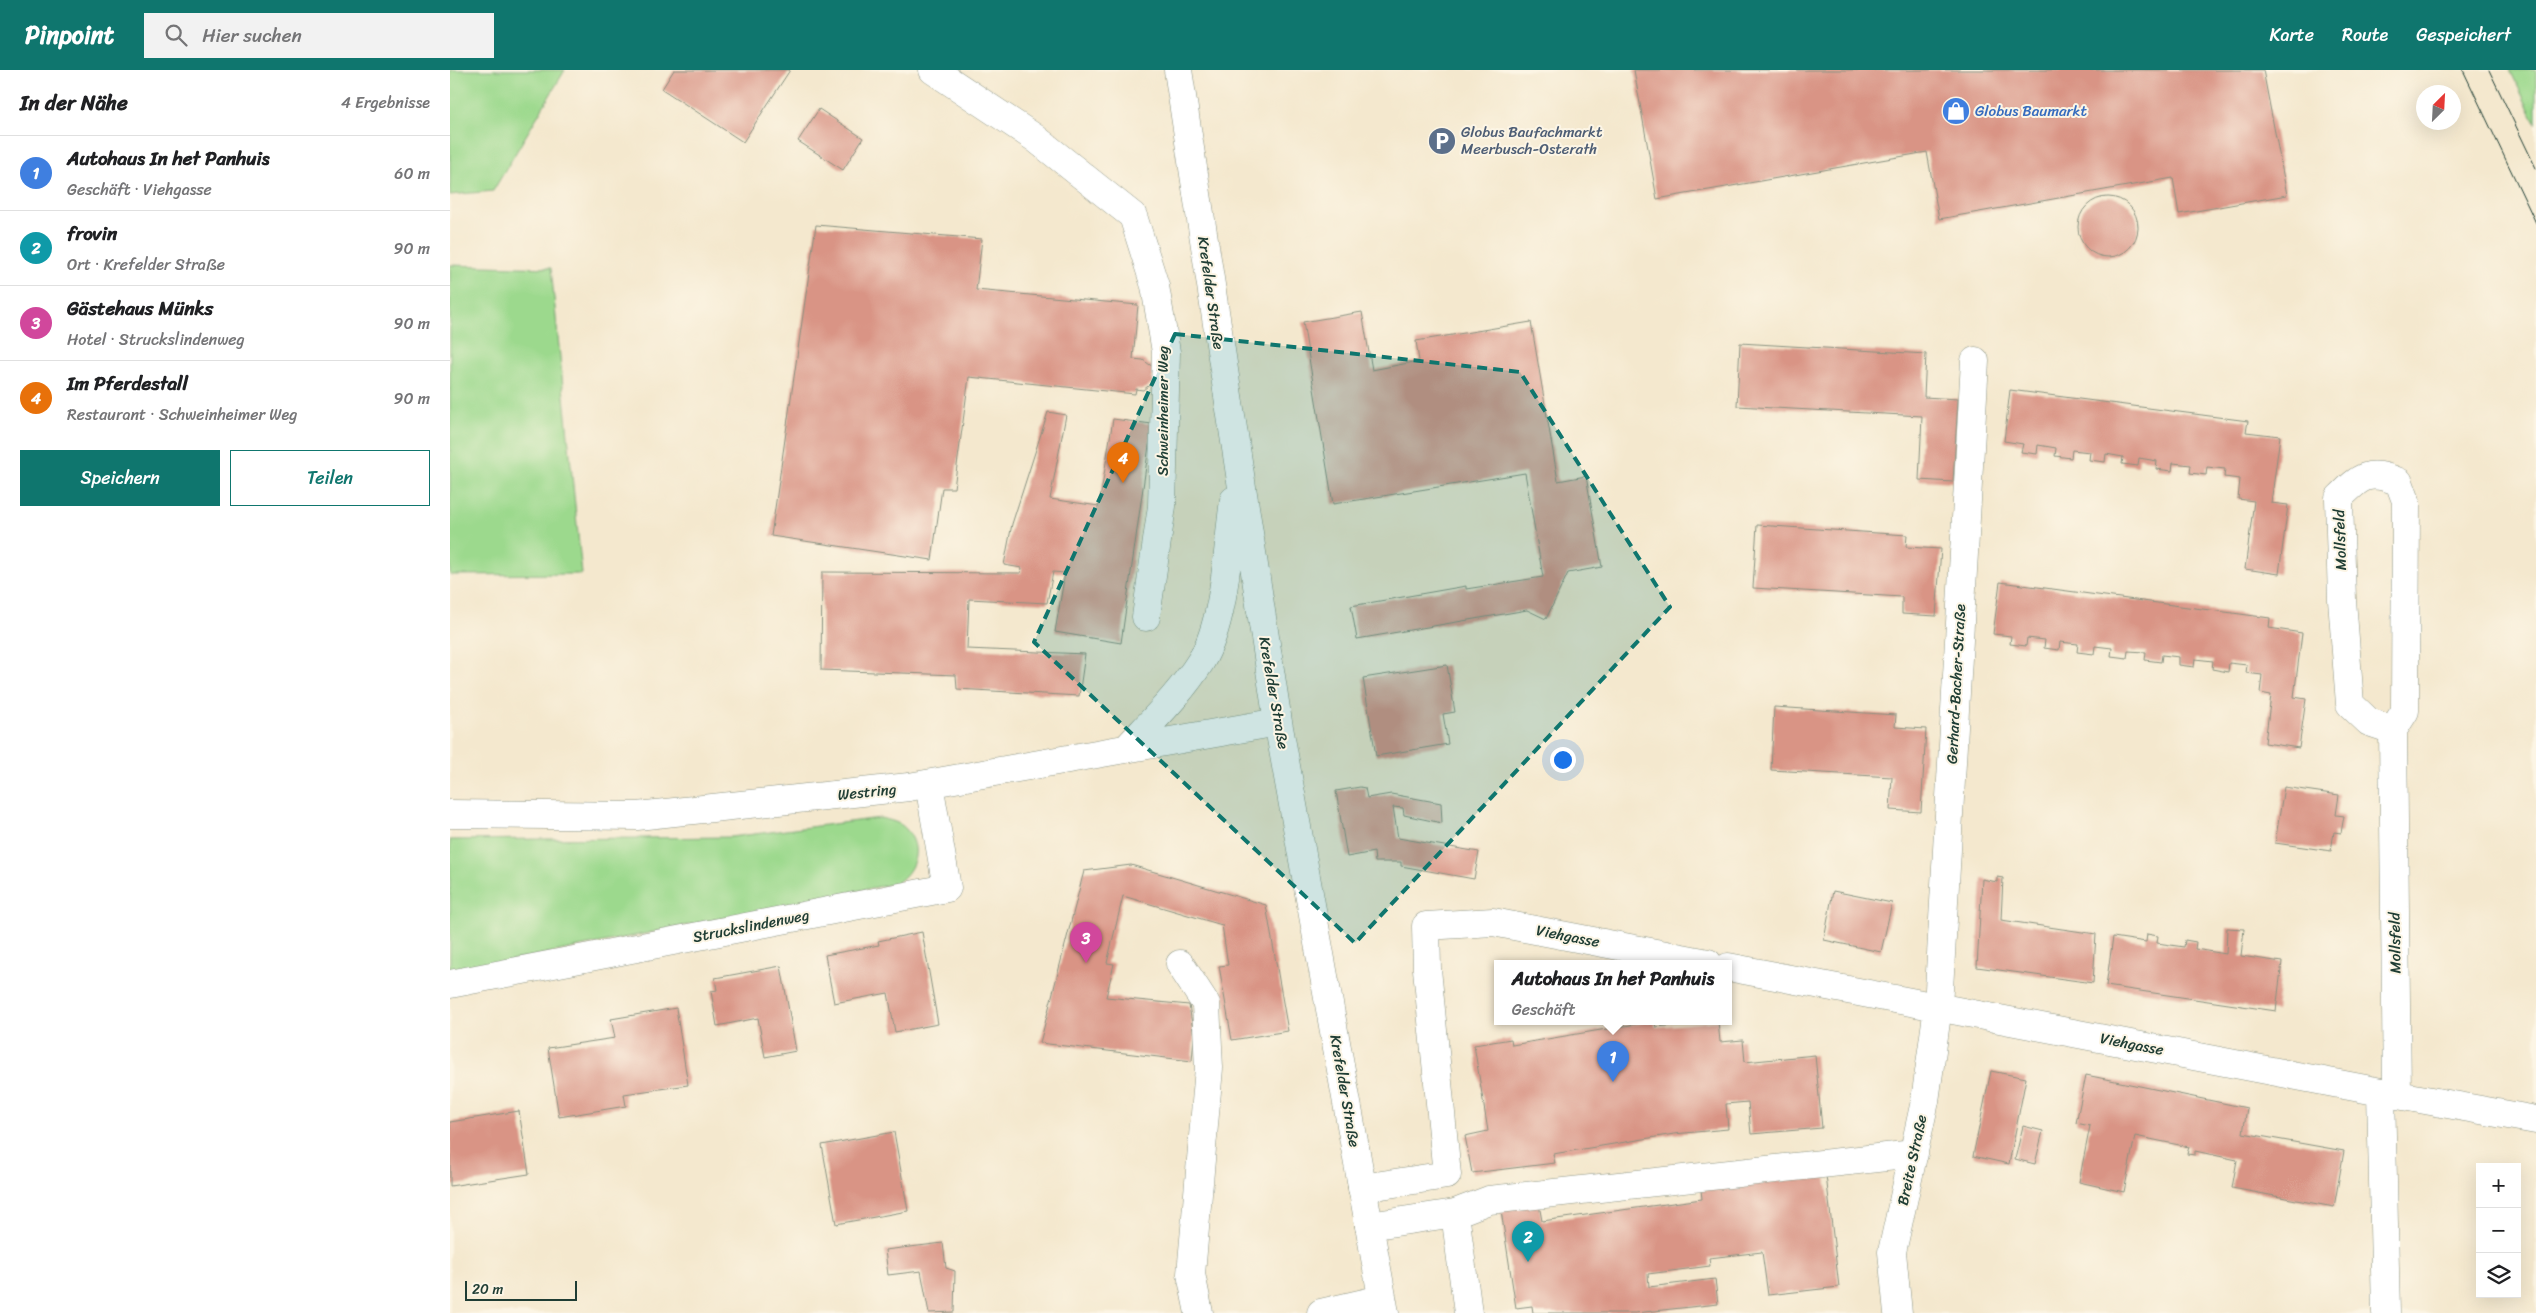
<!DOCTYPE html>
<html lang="de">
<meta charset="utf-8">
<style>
body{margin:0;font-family:Sriracha,sans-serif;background:#f2f2f2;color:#202124}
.controls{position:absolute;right:15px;bottom:15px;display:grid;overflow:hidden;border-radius:0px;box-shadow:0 5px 20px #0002}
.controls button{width:45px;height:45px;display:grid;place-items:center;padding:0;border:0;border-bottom:1px solid #e0e0e0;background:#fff;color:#202124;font:25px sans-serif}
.compass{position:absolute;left:1966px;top:15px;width:45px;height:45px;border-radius:50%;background:#fff;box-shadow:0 5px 20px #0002;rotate:24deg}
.scale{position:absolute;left:15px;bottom:12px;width:112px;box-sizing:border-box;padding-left:5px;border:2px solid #1f3d34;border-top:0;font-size:14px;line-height:18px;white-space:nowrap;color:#1f3d34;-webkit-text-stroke:4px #fcf5e5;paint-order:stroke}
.you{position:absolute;left:1112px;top:689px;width:18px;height:18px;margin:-12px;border:4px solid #fff;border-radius:50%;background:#1a73e8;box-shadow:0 0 0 8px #1a73e833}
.badge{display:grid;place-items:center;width:32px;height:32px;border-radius:50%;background:#0f766e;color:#fff;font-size:16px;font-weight:700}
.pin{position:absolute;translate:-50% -41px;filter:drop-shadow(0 1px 2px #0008)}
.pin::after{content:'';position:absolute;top:26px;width:18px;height:15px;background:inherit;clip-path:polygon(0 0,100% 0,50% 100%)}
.popup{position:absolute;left:1044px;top:890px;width:238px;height:65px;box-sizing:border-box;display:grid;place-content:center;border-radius:0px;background:#fff;filter:drop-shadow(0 1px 4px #0005);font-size:16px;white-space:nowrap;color:#757577}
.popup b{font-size:19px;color:#202124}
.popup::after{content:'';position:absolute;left:50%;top:100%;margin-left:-10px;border:10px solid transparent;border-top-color:#fff}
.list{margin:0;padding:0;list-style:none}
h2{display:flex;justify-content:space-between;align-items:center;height:65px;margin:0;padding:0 20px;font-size:21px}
h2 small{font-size:16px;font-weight:400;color:#757577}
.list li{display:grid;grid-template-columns:32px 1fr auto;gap:15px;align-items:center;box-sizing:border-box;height:75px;padding:0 20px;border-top:1px solid #e0e0e0}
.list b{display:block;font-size:19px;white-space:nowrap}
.list p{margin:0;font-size:16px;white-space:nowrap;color:#757577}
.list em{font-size:16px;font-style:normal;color:#757577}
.actions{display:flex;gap:10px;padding:15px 20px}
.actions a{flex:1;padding:11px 0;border:1px solid #0f766e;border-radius:0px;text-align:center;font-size:18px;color:#0f766e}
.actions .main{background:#0f766e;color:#fff}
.icon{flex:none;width:28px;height:28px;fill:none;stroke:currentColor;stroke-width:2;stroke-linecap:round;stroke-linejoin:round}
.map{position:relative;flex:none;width:2086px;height:1243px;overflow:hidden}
header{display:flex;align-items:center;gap:30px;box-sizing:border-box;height:70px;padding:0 25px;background:#0f766e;color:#fff}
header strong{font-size:24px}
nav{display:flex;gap:28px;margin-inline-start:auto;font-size:18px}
.search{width:350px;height:45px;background:#f2f2f2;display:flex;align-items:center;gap:12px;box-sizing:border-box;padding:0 18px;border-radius:0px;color:#757577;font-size:19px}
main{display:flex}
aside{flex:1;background:#fff}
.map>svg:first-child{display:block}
.green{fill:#9cd98d;stroke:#5e8b60}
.building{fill:#d99485}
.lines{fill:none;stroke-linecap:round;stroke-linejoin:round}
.minor-casing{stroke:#8a9281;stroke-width:29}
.major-casing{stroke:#8a9281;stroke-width:29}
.minor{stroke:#fff;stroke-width:28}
.major{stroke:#fff;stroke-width:28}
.tram{stroke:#1f3d34;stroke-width:1}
.marked{fill:#0f766e;fill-opacity:0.2;stroke:#0f766e;stroke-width:4;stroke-dasharray:10 6;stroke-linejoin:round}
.labels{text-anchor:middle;stroke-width:4;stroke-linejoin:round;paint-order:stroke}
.shop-label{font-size:15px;fill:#366cbe;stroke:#fcf5e5;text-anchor:start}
.service-label{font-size:15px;fill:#4e5e75;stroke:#fcf5e5;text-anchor:start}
.street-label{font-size:15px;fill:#1f3d34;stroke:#fcf5e5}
</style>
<header>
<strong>Pinpoint</strong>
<div class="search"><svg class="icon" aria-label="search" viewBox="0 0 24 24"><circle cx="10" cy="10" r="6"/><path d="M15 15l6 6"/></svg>Hier suchen</div>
<nav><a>Karte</a><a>Route</a><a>Gespeichert</a></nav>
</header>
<main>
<aside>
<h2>In der Nähe<small>4 Ergebnisse</small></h2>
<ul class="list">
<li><span class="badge" style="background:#3f7fe0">1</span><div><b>Autohaus In het Panhuis</b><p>Geschäft · Viehgasse</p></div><em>60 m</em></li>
<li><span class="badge" style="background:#0f9aa8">2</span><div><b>frovin</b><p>Ort · Krefelder Straße</p></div><em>90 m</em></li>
<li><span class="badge" style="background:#d1479c">3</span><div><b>Gästehaus Münks</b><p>Hotel · Struckslindenweg</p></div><em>90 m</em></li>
<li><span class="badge" style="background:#e8710a">4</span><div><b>Im Pferdestall</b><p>Restaurant · Schweinheimer Weg</p></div><em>90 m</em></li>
</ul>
<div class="actions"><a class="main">Speichern</a><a>Teilen</a></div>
</aside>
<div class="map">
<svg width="2086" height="1243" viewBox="0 0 2086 1243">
<rect width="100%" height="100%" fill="#fcf5e5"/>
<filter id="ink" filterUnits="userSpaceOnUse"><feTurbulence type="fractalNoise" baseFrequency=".02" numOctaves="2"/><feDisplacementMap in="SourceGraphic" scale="10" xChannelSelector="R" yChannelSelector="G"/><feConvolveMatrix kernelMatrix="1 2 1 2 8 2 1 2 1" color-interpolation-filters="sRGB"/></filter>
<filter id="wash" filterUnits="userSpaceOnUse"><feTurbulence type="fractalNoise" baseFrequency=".0096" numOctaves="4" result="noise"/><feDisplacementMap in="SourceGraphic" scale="20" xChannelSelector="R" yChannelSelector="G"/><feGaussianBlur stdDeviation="1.12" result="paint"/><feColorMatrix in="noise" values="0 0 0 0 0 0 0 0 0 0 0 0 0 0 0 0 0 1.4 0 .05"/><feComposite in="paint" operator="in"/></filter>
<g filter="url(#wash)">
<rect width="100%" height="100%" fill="#f4e8ce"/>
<!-- green -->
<path class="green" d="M0,0H115L43,121L0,125Z
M2060,0H2086V54Z
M0,195L101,198L132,504L0,505Z
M430,748C439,750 450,752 456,759C473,778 465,800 447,813L0,903V770L281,767Z"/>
<g id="blocks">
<!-- building -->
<path class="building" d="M224,0H340L293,72L212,19Z
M1184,0H1813L1837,125L1729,144L1723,108L1489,149L1477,82L1207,129Z
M369,39L413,68L393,100L348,71Z
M1628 157a30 30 0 1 1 60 0a30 30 0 1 1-60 0Z
M366,155L532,169L526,220L688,235L683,289L693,290L703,297L702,313L693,320L686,319L685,324L519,307L504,418H492L482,490L321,466Z
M912,242L922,300L969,291L966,271L1081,252L1108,411L1136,406L1152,497L1118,503L1096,549L1077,540L907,569L901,536L1016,516V519L1093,507L1075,403L883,434L853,252Z
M1290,273L1476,284L1474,327L1508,329L1503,412L1469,410L1472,346L1287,336Z
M1560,320L1798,351L1796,362L1830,366L1821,433L1838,435L1829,504L1795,499L1804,431L1788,429L1790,409L1774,407L1775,399L1757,397L1756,405L1740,403L1741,395L1723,393L1722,401L1706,399L1707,391L1689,388L1688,396L1672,394L1673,387L1656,384L1655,392L1639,390L1640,382L1622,380L1621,388L1605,386L1606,378L1588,375L1587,384L1571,382L1573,374L1554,371Z
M598,342L616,345L600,429L649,436L663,349L702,354L671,573L605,562L615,503L603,502L597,533L519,529L517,579L635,584L629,626L507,619L506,605L371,600L372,502L571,503L572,498L554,495L562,454Z
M1307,455L1457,465L1456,477L1491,479L1486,546L1452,544V527L1303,518Z
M1550,512L1820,548L1819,558L1852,563L1844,627L1856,629L1849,678L1815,673L1821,625L1810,623L1812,605L1796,603L1797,595L1779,593L1778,602L1762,599L1763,591L1745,589L1744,597L1729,595V587L1712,585L1711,592L1695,590L1696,582L1678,581L1677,588L1661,586L1662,578L1645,576L1644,584L1627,582L1628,574L1610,572L1609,580L1594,578L1595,570L1577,568L1576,576L1560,574L1561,566L1543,564Z
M997,595L1005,642L993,644L998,674L926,686L913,608Z
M1324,637L1446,645L1445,657L1476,659L1471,742L1440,740L1442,707L1321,700Z
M910,717L915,718L917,728L941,724L991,733L992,753L954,745L953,738L943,737L948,768L1029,782L1024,809L951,796V792H925L924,782L897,787L886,721Z
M1834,717L1889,725L1886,745L1894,746L1891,763L1884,762L1881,781L1825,773Z
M681,795L816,835L838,961L782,970L769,896L778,895L772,855L673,826L657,893L664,894L656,927L739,935L744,967L742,991L590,973L634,801Z
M1547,807L1553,808L1551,850L1646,864L1643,913L1527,897L1532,809L1547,812Z
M1383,821L1442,833L1431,882L1374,870Z
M1777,858L1794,859L1791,886L1832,892L1826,941L1656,916L1663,867L1696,872L1697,864L1708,866L1707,873L1734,877L1735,870L1746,872L1745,879L1776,884Z
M472,862L488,954L445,962L438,923L384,933L375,885L429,875L428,871Z
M331,896L346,981L315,987L308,948L267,956L261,921L267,920L265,908Z
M226,938L238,1015L174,1024L176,1036L109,1047L98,978L165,968L161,949Z
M1204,951L1206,957L1268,951L1270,972L1293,970L1295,992L1365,985L1372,1058L1301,1064L1298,1032L1276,1034L1278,1059L1224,1064L1103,1084L1105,1093L1022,1103L1015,1066L1038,1061L1024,975L1061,969L1062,975Z
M1541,1001L1576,1008L1559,1094L1523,1086Z
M1636,1005L1797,1038L1793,1063L1894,1081L1884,1137L1782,1118L1787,1090L1745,1081V1085L1737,1084L1739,1077L1685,1066L1674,1122L1629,1112L1640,1056L1626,1053Z
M69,1041L79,1104L0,1116V1052Z
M1573,1056L1593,1061L1585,1094L1565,1089Z
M444,1062L458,1141L386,1154L372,1075Z
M1376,1105L1389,1217L1318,1225L1312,1182L1259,1188L1260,1196L1198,1204L1199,1217L1265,1209L1268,1234L1185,1243H1083L1082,1236L1066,1238L1050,1134L1088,1129L1092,1151L1252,1129L1251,1120Z
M493,1173L496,1198L505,1201L504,1242L479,1243L471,1201L438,1205L435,1180Z"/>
</g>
</g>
<g filter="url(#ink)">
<use href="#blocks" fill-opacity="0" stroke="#8a9281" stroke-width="1"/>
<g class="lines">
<defs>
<path id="minor" d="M483,0L585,68L683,146L705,216L716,282L712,436L696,547
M1943,660L1919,652L1900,634L1892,530L1889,428C1911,406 1918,399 1949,412L1956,431L1955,641L1943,660L1947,1025
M730,894L756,934L759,998L741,1204L749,1243
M1278,897L1931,1022L2086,1050
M0,914L497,818L479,714
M1931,1022L1936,1243
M912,1118L997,1105L977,899L976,856L1043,852L1258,893
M1005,1143L1039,1130L1464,1084
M919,1156L1005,1143L1018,1243
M871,1243L932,1229
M1448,1243L1442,1182L1475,1031L1488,937L1525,291"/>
<path id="major" d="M728,0L828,652L935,1243
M676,679C702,651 731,623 751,591C776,549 777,479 784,430
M0,744L187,746L459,717L828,652"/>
</defs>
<!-- minor casing -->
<use href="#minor" class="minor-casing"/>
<!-- major casing -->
<use href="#major" class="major-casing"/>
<!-- minor -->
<use href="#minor" class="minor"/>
<!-- major -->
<use href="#major" class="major"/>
<!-- tram -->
<path class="tram" d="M2013,0L2086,153
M2039,0L2086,98"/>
</g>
</g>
<!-- marked area -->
<path class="marked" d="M725,264L1070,302L1220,537L905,873L584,572Z"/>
<!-- icons -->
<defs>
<symbol id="shop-disc" viewBox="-11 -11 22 22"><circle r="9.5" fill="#3f7fe0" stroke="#fcf5e5"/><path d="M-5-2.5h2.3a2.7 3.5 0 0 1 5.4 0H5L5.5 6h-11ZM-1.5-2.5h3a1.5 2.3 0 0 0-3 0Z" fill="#fff"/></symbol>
<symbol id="parking-disc" viewBox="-11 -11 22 22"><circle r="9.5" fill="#5c6f8a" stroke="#fcf5e5"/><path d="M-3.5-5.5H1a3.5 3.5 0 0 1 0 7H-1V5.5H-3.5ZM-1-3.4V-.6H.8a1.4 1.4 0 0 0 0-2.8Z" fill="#fff"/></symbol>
</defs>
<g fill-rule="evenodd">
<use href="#shop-disc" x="1490" y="25" width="32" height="32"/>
<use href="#parking-disc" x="976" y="55" width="32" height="32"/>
</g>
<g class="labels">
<!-- shop labels -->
<g class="shop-label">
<text x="1525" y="46">Globus Baumarkt</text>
</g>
<!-- service labels -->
<g class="service-label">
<text x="1011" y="67">Globus Baufachmarkt<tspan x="1011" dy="17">Meerbusch-Osterath</tspan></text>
</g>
<!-- street labels -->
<g class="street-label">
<text transform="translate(761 223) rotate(82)" y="5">Krefelder Straße</text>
<text transform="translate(713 341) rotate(-90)" y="5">Schweinheimer Weg</text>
<text transform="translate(1890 470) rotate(-92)" y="5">Mollsfeld</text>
<text transform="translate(1506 614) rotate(-87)" y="5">Gerhard-Bacher-Straße</text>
<text transform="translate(824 623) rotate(80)" y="5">Krefelder Straße</text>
<text transform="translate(417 722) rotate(-6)" y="5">Westring</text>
<text transform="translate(301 856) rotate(-11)" y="5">Struckslindenweg</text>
<text transform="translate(1118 866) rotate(11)" y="5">Viehgasse</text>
<text transform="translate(1945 873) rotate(-91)" y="5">Mollsfeld</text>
<text transform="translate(1682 974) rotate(11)" y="5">Viehgasse</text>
<text transform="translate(895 1021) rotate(80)" y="5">Krefelder Straße</text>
<text transform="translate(1462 1090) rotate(-78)" y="5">Breite Straße</text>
</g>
</g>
</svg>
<div class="controls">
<button>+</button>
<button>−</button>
<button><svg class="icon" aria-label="layers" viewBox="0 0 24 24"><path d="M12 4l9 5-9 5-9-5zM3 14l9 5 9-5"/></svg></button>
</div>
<svg class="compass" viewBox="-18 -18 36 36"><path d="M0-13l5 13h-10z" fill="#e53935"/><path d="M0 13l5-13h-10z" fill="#757577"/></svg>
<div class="scale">20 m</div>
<div class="you"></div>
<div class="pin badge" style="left:1163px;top:1012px;background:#3f7fe0">1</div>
<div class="popup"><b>Autohaus In het Panhuis</b>Geschäft</div>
<div class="pin badge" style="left:1078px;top:1192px;background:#0f9aa8">2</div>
<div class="pin badge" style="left:636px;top:893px;background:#d1479c">3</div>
<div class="pin badge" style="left:673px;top:413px;background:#e8710a">4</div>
</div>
</main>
